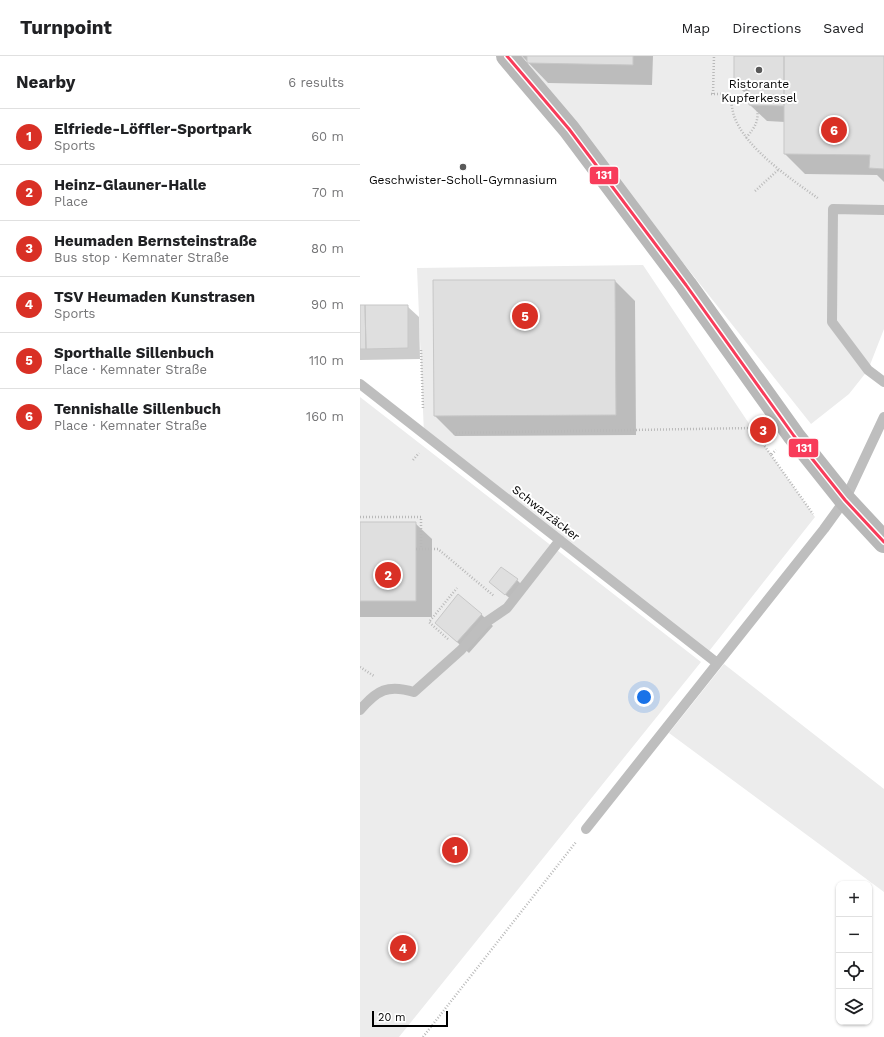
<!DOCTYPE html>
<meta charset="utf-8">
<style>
body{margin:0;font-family:"Work Sans",sans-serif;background:#f2f2f2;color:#202124}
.controls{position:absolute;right:12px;bottom:12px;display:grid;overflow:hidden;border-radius:8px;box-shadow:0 1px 3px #0004}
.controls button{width:36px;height:36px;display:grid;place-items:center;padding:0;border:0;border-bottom:1px solid #e0e0e0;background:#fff;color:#202124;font:20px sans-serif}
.scale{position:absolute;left:12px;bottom:10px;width:76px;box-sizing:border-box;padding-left:4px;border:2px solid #000;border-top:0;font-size:11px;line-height:14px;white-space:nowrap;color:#000;-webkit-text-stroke:3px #fff;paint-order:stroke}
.you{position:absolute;left:284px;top:641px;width:14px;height:14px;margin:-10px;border:3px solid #fff;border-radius:50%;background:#1a73e8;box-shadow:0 0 0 6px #1a73e833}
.badge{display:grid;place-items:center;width:26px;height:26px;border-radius:50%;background:#d93025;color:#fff;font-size:13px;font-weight:700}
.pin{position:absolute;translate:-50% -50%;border:2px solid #fff;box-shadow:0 1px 4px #0006}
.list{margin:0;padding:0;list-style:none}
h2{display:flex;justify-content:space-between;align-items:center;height:52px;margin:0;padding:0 16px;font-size:17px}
h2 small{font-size:13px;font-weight:400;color:#757577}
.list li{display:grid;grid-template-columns:26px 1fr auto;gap:12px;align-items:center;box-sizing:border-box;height:56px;padding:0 16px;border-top:1px solid #e0e0e0}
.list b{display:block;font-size:15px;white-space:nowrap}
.list p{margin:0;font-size:13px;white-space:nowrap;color:#757577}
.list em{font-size:13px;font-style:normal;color:#757577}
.icon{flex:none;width:22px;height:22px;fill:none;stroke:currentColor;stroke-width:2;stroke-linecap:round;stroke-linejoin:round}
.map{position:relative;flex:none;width:524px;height:981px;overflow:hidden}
header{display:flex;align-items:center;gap:24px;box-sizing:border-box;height:56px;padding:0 20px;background:#fff;border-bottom:1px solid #e0e0e0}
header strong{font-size:19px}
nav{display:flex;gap:22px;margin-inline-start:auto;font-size:14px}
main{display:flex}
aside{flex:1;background:#fff}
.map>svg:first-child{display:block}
.green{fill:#ececec}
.shadow{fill:#0003}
.building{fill:#dfdfdf;stroke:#c7c7c7}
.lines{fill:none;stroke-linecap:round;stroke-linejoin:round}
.path{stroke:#b9b9b9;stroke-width:2.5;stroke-dasharray:1 2;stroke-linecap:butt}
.lane{stroke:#bebebe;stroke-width:10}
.secondary{stroke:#b8b8b8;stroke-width:22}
.bus-1-casing{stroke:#fff;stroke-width:6}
.bus-1{stroke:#f83c5a;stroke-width:3}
.poi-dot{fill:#595959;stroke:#fff;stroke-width:1.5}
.labels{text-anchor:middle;stroke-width:4;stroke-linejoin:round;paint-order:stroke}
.poi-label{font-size:12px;fill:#000;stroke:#fff}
.street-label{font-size:12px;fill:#000;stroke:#fff}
.line-badge{stroke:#fff;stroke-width:1.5}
.badge-label{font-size:11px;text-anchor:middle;font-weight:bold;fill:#fff}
</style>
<header>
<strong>Turnpoint</strong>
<nav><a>Map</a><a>Directions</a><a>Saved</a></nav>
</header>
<main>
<aside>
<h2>Nearby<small>6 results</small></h2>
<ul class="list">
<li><span class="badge">1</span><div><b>Elfriede-Löffler-Sportpark</b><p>Sports</p></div><em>60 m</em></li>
<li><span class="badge">2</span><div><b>Heinz-Glauner-Halle</b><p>Place</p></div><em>70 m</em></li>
<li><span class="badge">3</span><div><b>Heumaden Bernsteinstraße</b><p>Bus stop · Kemnater Straße</p></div><em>80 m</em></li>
<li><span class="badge">4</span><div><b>TSV Heumaden Kunstrasen</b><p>Sports</p></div><em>90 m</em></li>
<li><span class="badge">5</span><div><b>Sporthalle Sillenbuch</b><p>Place · Kemnater Straße</p></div><em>110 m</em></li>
<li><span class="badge">6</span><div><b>Tennishalle Sillenbuch</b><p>Place · Kemnater Straße</p></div><em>160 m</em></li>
</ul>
</aside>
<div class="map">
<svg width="524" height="981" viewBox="0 0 524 981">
<rect width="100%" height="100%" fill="#fff"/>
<!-- green -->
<path class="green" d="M155,0H524V273L508,314L489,338L451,368L263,131Z
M283,209L392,372L455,461L346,599L64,378L57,212Z
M0,341L341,606L39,981H0Z
M364,608L524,733V836L309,677Z"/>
<!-- shadow -->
<path class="shadow" d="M162,0H293L292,29L188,27Z
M375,0H524V126L517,119L445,118L425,98V66L407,65L390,49V42L375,27Z
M255,225L275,245L276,379L95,380L75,360Z
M0,250H47L59,261L60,303L0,304Z
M0,467H55L72,483V561H0Z
M157,524L163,530L152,544L136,531Z
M121,558L133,570L109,597L76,567Z"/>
<!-- building -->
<path class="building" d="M167,0H273V9L167,7Z
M374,0H424V50L389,49V34L384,27H374Z
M424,0H524V113L509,112L510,99L424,98Z
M73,224H255L256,359L74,360Z
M0,249H5L6,293H0Z
M5,249H48V292L6,293Z
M0,466H56V545H0Z
M141,511L158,523L145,539L129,526Z
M98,538L122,558L97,586L75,567Z"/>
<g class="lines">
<!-- path -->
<path class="path" d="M351,38H370C371,45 372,53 374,60C386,93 431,123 459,143
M353,38L354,0
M386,82C396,70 399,65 397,50
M395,135L418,114
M61,294L63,353
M93,377L392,372L411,399L416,394
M411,399L453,458
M53,404L59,397
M0,461H61V493
M56,493H78L134,540
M88,583L69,566L97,532
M0,611L14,620
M63,981L216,786"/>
<!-- lane -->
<path class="lane" d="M524,154L473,153L472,266L508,314L524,326
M0,328L357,607
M0,654C17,634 28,628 54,636L101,594L125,567L147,552L200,484
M226,773L464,473L485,444L524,361"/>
<!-- secondary -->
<path class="secondary" d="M147,0L209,73L326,229L434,380L485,444L524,486"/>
<defs>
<path id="bus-1" d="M147,0L209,73L326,229L434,380L485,444L524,486"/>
</defs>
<!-- bus-1 casing -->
<use href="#bus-1" class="bus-1-casing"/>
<!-- bus-1 -->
<use href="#bus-1" class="bus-1"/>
</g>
<!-- markers -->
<g class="poi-dot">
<circle cx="399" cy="14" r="4"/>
<circle cx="103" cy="111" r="4"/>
</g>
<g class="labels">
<!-- poi labels -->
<g class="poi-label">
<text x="399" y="32">Ristorante<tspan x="399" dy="14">Kupferkessel</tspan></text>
<text x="103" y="128">Geschwister-Scholl-Gymnasium</text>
</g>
<!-- street labels -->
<g class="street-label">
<text transform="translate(186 457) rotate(38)" y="4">Schwarzäcker</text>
</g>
</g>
<g class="line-badge">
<rect x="229" y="110" width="30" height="19" rx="4" fill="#f83c5a"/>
<rect x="428" y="382" width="31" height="20" rx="4" fill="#f83c5a"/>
</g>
<g class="badge-label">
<text x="244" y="123">131</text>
<text x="444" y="396">131</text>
</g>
</svg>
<div class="controls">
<button>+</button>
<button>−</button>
<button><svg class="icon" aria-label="locate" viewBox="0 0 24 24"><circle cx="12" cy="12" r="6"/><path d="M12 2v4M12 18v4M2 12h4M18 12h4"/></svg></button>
<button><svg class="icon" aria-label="layers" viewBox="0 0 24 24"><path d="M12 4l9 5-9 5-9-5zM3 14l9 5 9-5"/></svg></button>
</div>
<div class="scale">20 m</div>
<div class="you"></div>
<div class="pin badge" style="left:95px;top:794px">1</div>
<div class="pin badge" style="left:28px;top:519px">2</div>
<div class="pin badge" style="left:403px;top:374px">3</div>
<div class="pin badge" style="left:43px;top:892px">4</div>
<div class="pin badge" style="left:165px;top:260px">5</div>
<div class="pin badge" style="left:474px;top:74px">6</div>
</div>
</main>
